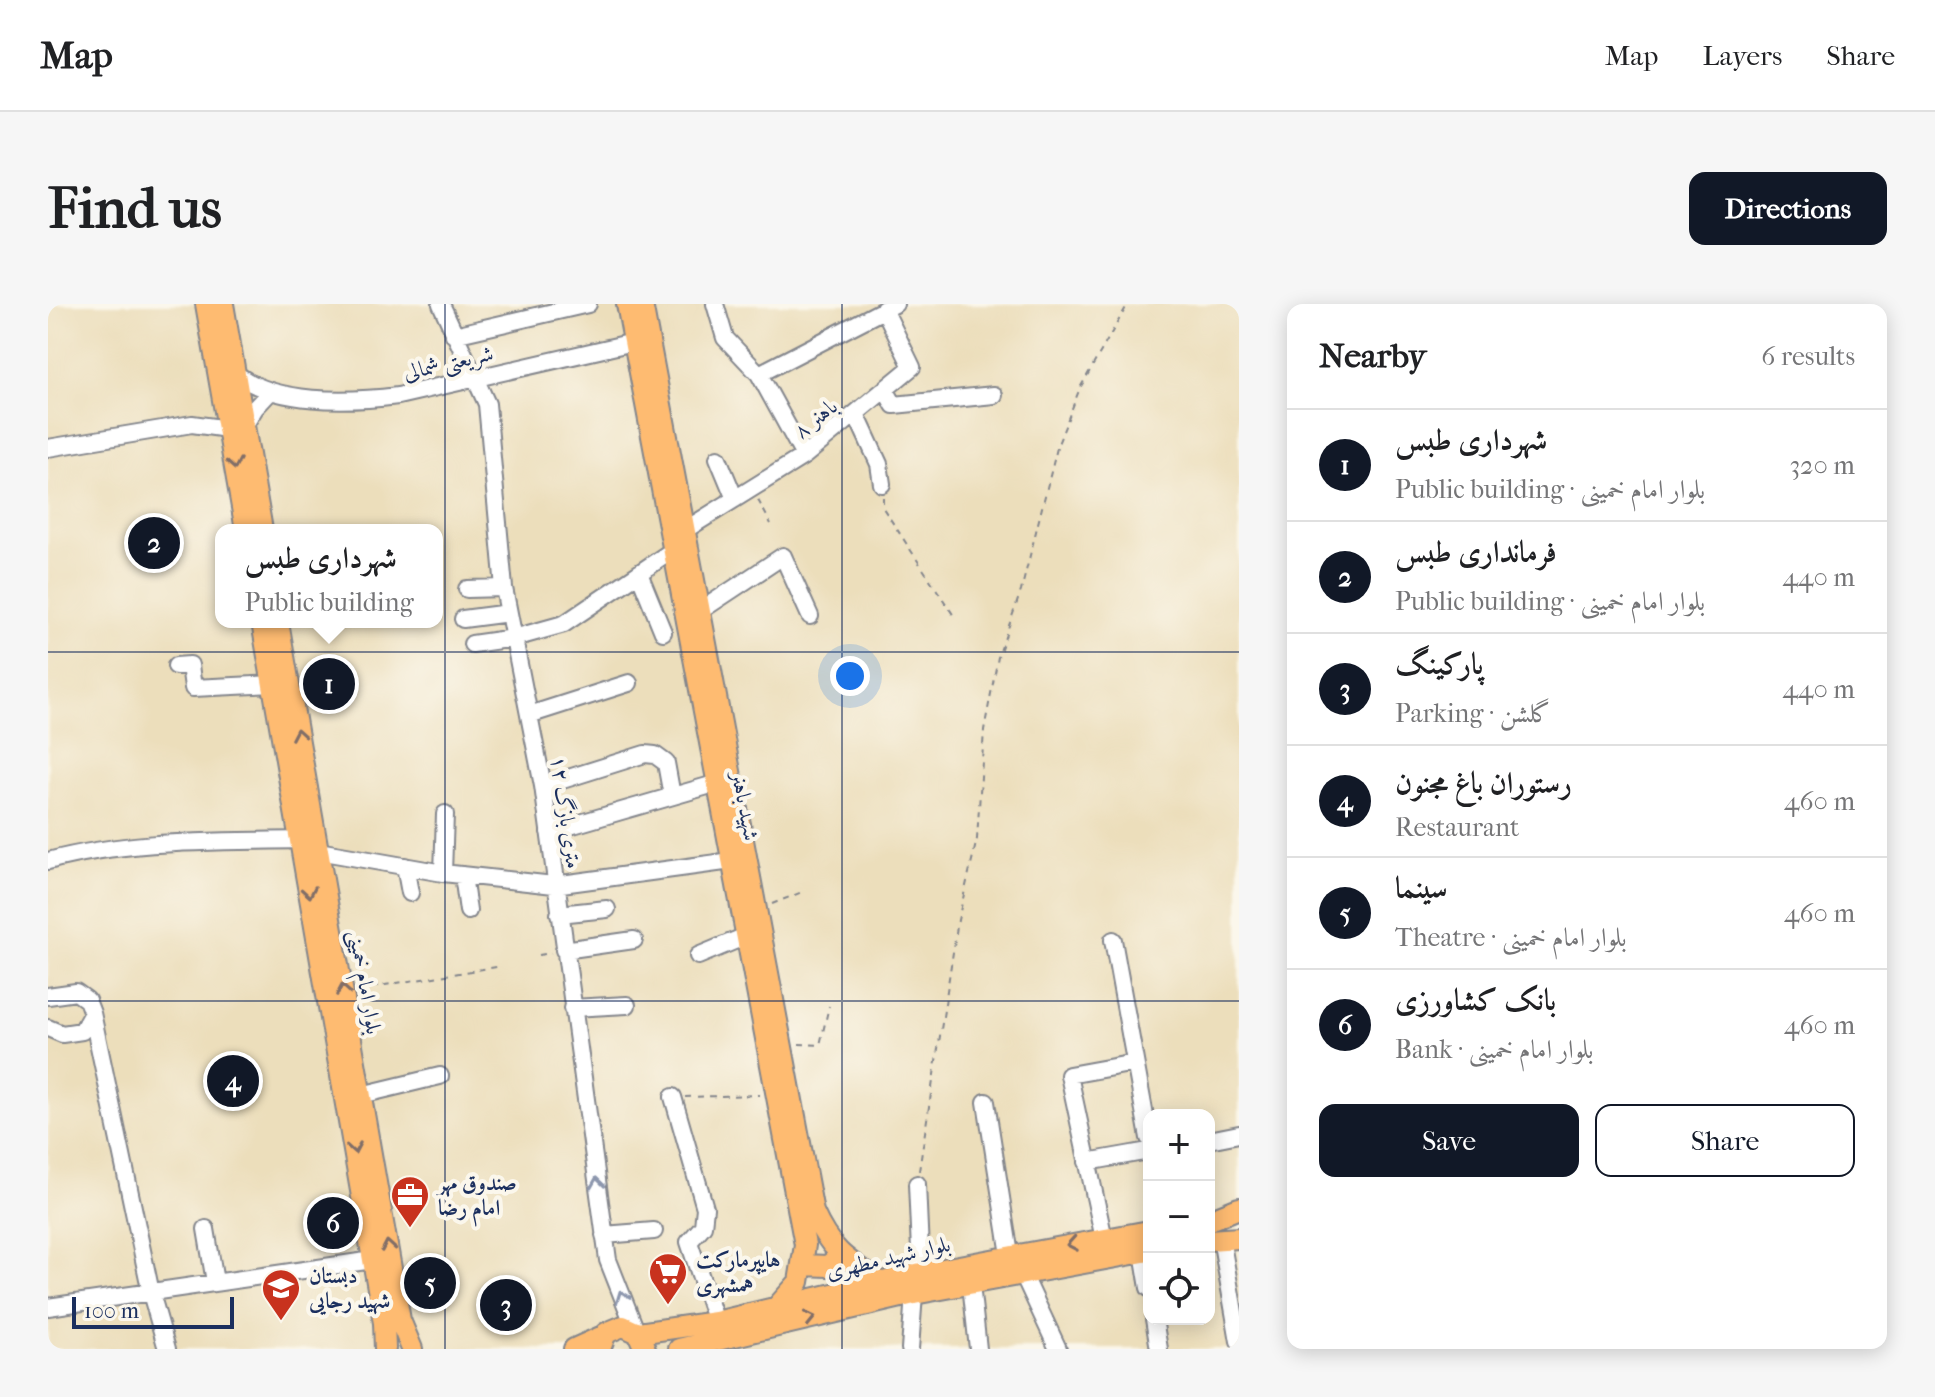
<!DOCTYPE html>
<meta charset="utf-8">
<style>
body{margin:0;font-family:"IM FELL French Canon",Amiri,serif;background:#f6f6f6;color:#202124}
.controls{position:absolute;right:24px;bottom:24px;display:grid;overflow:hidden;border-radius:16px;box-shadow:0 4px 20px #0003}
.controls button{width:72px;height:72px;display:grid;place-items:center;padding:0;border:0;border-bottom:2px solid #e0e0e0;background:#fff;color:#202124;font:40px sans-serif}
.scale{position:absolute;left:24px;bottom:20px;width:162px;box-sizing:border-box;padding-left:8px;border:4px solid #1b2f5e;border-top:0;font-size:22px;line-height:28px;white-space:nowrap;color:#1b2f5e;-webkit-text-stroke:6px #fbf7ec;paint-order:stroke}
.you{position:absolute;left:802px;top:372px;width:28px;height:28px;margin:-20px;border:6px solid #fff;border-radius:50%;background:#1a73e8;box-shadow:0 0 0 12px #1a73e833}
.badge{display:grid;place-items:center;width:52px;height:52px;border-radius:50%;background:#111827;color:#fff;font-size:26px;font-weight:700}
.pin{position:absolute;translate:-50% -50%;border:4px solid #fff;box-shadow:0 2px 8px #0006}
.popup{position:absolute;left:167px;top:220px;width:228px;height:104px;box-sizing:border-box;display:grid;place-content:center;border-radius:16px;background:#fff;filter:drop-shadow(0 2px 6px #0005);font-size:26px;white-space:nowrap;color:#757577}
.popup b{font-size:30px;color:#202124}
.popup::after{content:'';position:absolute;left:50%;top:100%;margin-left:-16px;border:16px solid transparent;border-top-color:#fff}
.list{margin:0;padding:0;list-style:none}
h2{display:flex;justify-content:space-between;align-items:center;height:104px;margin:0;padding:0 32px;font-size:34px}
h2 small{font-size:26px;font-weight:400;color:#757577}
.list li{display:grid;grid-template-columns:52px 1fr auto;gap:24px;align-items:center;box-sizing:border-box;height:112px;padding:0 32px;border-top:2px solid #e0e0e0}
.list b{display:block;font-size:30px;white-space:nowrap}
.list p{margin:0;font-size:26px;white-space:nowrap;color:#757577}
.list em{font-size:26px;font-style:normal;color:#757577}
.actions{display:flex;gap:16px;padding:24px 32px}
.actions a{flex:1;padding:18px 0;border:2px solid #111827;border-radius:16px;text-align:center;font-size:28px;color:#111827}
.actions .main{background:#111827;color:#fff}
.icon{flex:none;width:44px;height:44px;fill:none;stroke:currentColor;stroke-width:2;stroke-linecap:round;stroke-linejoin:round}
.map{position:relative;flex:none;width:1191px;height:1045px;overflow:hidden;border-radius:16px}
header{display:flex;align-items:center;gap:48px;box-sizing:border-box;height:112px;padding:0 40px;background:#fff;border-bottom:2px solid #e0e0e0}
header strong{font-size:38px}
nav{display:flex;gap:44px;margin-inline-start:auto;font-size:28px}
.intro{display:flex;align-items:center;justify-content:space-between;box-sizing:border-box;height:192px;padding:0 48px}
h1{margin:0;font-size:56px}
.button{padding:20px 36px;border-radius:16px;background:#111827;color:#fff;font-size:28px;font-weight:700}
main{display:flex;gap:48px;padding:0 48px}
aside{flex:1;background:#fff;border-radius:16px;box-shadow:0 4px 20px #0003}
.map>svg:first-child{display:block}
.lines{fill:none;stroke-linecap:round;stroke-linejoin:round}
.minor-casing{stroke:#84868c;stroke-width:20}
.major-casing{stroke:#84868c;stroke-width:24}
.path{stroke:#84868c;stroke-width:2;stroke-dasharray:6 6;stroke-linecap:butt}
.minor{stroke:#fff;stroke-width:16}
.major{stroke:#febb71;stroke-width:20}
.oneway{stroke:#816e67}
.oneway2{stroke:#8d97ae}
.grid{fill:none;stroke:#1b2f5e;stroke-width:2;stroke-opacity:0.55}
.labels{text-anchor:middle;stroke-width:8;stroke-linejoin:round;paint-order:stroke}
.street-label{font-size:22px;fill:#1b2f5e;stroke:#fbf7ec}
.poi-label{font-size:22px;font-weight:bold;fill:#1b2f5e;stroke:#fbf7ec;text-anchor:start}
</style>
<header>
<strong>Map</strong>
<nav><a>Map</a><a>Layers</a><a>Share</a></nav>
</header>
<div class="intro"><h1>Find us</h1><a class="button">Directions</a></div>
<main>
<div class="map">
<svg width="1191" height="1045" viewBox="0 0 1191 1045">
<rect width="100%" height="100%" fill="#fbf7ec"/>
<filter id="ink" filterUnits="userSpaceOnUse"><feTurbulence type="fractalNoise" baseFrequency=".0125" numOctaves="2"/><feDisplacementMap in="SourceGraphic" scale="16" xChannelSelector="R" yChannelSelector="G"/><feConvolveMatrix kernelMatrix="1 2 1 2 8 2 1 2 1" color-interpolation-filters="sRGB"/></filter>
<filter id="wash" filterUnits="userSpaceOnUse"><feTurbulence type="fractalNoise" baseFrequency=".006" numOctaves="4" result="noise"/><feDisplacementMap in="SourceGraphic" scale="32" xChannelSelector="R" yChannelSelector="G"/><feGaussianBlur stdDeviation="1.8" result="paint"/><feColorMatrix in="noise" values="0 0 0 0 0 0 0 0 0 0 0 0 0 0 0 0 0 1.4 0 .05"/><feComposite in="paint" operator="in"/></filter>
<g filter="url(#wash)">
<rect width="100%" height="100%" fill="#ecdebb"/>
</g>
<g filter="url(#ink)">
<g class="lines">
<defs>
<path id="minor" d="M393,0L439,100L456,284L495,482L560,956L588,1027
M667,0L677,34L711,70L756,152
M406,31L540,0
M186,68C225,101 301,98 350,92L586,38
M711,70L847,0
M837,85L846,101L946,91
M808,110L831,160L834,180
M196,122L207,104L221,89
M0,144L144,120L180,125
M670,154L687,195
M637,226L756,152L864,63L836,5
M591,269L615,328
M419,285L456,284
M652,307L735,252L762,312
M415,315L461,309
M424,340L466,334L516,320L625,246
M128,362L142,361L145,384L225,380
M481,411L581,379
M495,482L597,450L607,451L618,459L624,492
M501,528L670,479
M270,547L395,569L506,581L684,557
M0,557C83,535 167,538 252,536
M357,562L362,589
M395,569L397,510
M415,571L420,607
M511,610L559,605
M1065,636L1101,834
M516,646L586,636
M650,652L698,632
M0,692L28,688L39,696L44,709L34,727L14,730L0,724
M524,704L579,701
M44,709L103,989L119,1045
M313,791L392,772
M625,793L657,904L655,922L641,938L668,1018
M938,798L962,951
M1161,836L1191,830
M1039,858L1101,847
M869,880L873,969
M158,925L167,978
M556,931L606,927
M1173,934L1191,1037
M1056,935L1021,771L1087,759
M1095,948L1101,984
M975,970L1010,1045
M923,980L930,1045
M0,1003L325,956
M1106,1015L1111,1045
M862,1045L866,990"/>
<path id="major" d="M158,0L198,226
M175,0L214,226
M579,0L757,941L751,978L728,1004
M594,0L765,908C782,947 800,957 833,979
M214,318L336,1019L337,1045
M230,318L352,1016L364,1045
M1161,916L1191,904
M1161,936L1191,934
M756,961L780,962L792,951
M590,1029L668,1018L873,969L1101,927
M526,1045L557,1031
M552,1045L558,1029L575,1022L590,1029L597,1045
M631,1045L866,990L1101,947"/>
</defs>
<!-- minor casing -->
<use href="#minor" class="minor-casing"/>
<!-- major casing -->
<use href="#major" class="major-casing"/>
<!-- path -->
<path class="path" d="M835,193V204L908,315
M710,196L723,220
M724,600L754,588
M491,651L503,649
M312,685L454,662
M751,740L772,741L781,702
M637,793L711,791
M871,867L910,616L929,535L936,426L950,353L973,287L1010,140L1032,84L1080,0"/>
<!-- minor -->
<use href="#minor" class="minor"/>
<!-- major -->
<use href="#major" class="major"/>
</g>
<!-- one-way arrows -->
<defs><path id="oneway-chevron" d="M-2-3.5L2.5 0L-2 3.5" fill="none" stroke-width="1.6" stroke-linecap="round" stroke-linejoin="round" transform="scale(2)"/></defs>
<g class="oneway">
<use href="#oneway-chevron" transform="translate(186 160) rotate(80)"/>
<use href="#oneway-chevron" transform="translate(250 430) rotate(-100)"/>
<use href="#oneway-chevron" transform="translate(261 588) rotate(80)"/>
<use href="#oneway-chevron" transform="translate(295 686) rotate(-100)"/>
<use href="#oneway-chevron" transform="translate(306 844) rotate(80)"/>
<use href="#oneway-chevron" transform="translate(1024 940) rotate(170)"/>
<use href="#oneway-chevron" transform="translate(340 942) rotate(-100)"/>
<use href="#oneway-chevron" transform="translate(762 1014) rotate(-13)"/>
</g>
<g class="oneway2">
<use href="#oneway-chevron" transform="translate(549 879) rotate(-98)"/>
<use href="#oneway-chevron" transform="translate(574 992) rotate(-111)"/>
</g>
</g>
<!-- grid -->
<path class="grid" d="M397,0V1045M794,0V1045M0,348H1191M0,697H1191"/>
<!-- icons -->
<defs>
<symbol id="office-pin" viewBox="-11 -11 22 30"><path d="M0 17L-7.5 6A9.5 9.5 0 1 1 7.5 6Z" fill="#c8321e" stroke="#fbf7ec"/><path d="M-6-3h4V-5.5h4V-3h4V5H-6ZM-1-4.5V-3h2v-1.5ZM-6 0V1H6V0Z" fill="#fff"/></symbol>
<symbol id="supermarket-pin" viewBox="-11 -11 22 30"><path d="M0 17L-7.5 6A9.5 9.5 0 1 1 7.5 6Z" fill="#c8321e" stroke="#fbf7ec"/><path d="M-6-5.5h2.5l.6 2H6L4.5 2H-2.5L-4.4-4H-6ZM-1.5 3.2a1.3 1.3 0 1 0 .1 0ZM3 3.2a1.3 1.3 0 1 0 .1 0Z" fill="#fff"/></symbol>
<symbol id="school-pin" viewBox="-11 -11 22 30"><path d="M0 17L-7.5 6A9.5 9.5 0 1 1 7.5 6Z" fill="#c8321e" stroke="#fbf7ec"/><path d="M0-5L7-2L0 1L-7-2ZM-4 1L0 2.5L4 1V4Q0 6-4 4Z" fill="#fff"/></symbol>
</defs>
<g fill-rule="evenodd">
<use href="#office-pin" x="340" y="869" width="44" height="60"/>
<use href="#supermarket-pin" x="598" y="946" width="44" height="60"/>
<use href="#school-pin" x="211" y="962" width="44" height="60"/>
</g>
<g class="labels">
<!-- street labels -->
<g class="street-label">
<text transform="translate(400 58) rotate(-13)" y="8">شریعتی شمالی</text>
<text transform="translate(767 114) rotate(-39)" y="8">باهنر ۸</text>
<text transform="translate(698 502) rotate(79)" y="8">شهید باهنر</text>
<text transform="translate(519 508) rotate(82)" y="8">۱۲ متری بازگ</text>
<text transform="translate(318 678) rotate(80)" y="8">بلوار امام خمینی</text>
<text transform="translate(840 953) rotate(-13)" y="8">بلوار شهید مطهری</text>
</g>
<!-- poi labels -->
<g class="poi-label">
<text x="390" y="886">صندوق مهر<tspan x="390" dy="25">امام رضا</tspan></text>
<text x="648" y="963">هايپرماركت<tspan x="648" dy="25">همشهری</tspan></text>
<text x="261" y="979">دبستان<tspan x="261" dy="25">شهید رجایی</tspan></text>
</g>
</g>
</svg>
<div class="controls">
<button>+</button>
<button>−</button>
<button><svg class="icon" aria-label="locate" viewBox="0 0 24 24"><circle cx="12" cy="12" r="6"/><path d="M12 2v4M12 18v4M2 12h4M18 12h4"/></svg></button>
</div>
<div class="scale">100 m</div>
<div class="you"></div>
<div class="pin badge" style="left:281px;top:380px">1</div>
<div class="popup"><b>شهرداری طبس</b>Public building</div>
<div class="pin badge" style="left:106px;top:239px">2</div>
<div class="pin badge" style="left:458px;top:1001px">3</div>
<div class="pin badge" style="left:185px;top:777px">4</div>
<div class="pin badge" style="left:382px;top:979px">5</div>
<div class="pin badge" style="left:285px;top:919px">6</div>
</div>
<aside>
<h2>Nearby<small>6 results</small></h2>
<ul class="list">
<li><span class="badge">1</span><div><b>شهرداری طبس</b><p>Public building · بلوار امام خمینی</p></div><em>320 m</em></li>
<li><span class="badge">2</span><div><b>فرمانداری طبس</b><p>Public building · بلوار امام خمینی</p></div><em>440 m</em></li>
<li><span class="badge">3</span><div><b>پارکینگ</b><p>Parking · گلشن</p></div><em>440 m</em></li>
<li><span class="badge">4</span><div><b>رستوران باغ مجنون</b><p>Restaurant</p></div><em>460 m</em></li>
<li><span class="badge">5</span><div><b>سینما</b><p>Theatre · بلوار امام خمینی</p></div><em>460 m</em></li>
<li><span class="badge">6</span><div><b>بانک کشاورزی</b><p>Bank · بلوار امام خمینی</p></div><em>460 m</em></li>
</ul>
<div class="actions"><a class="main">Save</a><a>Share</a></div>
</aside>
</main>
